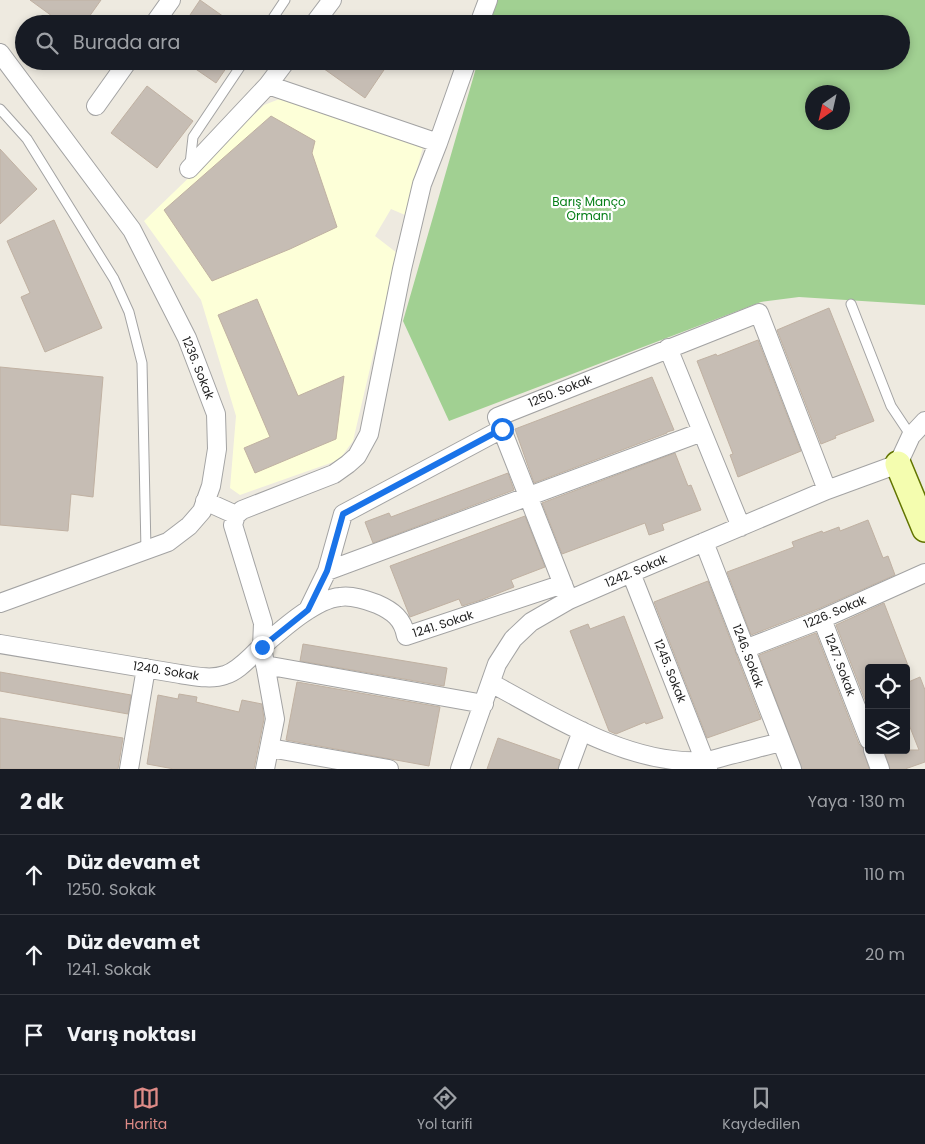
<!DOCTYPE html>
<html lang="tr">
<meta charset="utf-8">
<style>
body{margin:0;font-family:Poppins,sans-serif;background:#20242c;color:#f1f3f6}
.controls{position:absolute;right:15px;bottom:15px;display:grid;overflow:hidden;border-radius:5px;box-shadow:0 2px 8px #0003}
.controls button{width:45px;height:45px;display:grid;place-items:center;padding:0;border:0;border-bottom:1px solid #363941;background:#171b24;color:#f1f3f6;font:25px sans-serif}
.compass{position:absolute;left:805px;top:85px;width:45px;height:45px;border-radius:50%;background:#171b24;box-shadow:0 2px 8px #0003;rotate:214deg}
.stop{position:absolute;width:15px;height:15px;margin:-11px;border:4px solid #1a73e8;border-radius:50%;background:#fff}
.stop.end{background:#1a73e8;border-color:#fff;box-shadow:0 1px 5px #0008}
.list{margin:0;padding:0;list-style:none}
h2{display:flex;justify-content:space-between;align-items:center;height:65px;margin:0;padding:0 20px;font-size:21px}
h2 small{font-size:16px;font-weight:400;color:#9ea1a6}
.list li{display:grid;grid-template-columns:32px 1fr auto;gap:15px;align-items:center;box-sizing:border-box;height:80px;padding:0 20px;border-top:1px solid #363941}
.list b{display:block;font-size:19px;white-space:nowrap}
.list p{margin:0;font-size:16px;white-space:nowrap;color:#9ea1a6}
.list em{font-size:16px;font-style:normal;color:#9ea1a6}
.icon{flex:none;width:28px;height:28px;fill:none;stroke:currentColor;stroke-width:2;stroke-linecap:round;stroke-linejoin:round}
.map{position:relative;flex:none;width:925px;height:769px;overflow:hidden}
.search{position:absolute;background:#171b24;box-shadow:0 2px 8px #0003;left:15px;right:15px;top:15px;height:55px;display:flex;align-items:center;gap:12px;box-sizing:border-box;padding:0 18px;border-radius:28px;color:#9ea1a6;font-size:19px}
.sheet{height:305px;background:#171b24}
nav{display:flex;justify-content:space-around;align-items:center;box-sizing:border-box;height:70px;border-top:1px solid #363941;background:#171b24;font-size:14px;color:#9ea1a6}
nav a{display:grid;justify-items:center;gap:2px}
nav .on{color:#de8b87}
.map>svg:first-child{display:block}
.education{fill:#fdffd8}
.forest{fill:#a1d092;fill-rule:evenodd}
.building{fill:#c6bdb4;stroke:#c0b1a2}
.lines{fill:none;stroke-linecap:round;stroke-linejoin:round}
.lane-casing{stroke:#a3a3a3;stroke-width:11}
.street-casing{stroke:#a3a3a3;stroke-width:20}
.secondary-casing{stroke:#627500;stroke-width:28}
.lane{stroke:#fff;stroke-width:9}
.street{stroke:#fff;stroke-width:18}
.secondary{stroke:#f4fdaf;stroke-width:25}
.route{stroke:#1a73e8;stroke-width:6}
.labels{text-anchor:middle;stroke-width:4.5;stroke-linejoin:round;paint-order:stroke}
.park-label{font-size:12px;fill:#057e16;stroke:#fff}
.street-label{font-size:12px;fill:#1c1c1c;stroke:#fff}
</style>
<div class="map">
<svg width="925" height="769" viewBox="0 0 925 769">
<rect width="100%" height="100%" fill="#eeeae0"/>
<!-- education -->
<path class="education" d="M282,98L424,143L405,215L391,209L375,236L397,253L353,441L339,460L240,495L230,488L236,416L201,300L144,221L264,105Z"/>
<!-- forest -->
<path class="forest" d="M495,0H925V305L799,297L761,302L449,421L403,321L478,61H901V24H488ZM812,92H842V122H812Z"/>
<!-- building -->
<path class="building" d="M30,0H101L84,24H63Z
M200,0L234,24H184Z
M184,61H231L216,83Z
M313,61H390L365,98Z
M147,86L193,121L157,168L111,133Z
M271,116L315,141L312,153L337,227L290,249L212,281L164,210Z
M0,149L37,189L0,224Z
M54,220L102,328L45,352L21,297L30,293L7,241Z
M257,299L298,396L344,376L336,439L255,473L244,448L270,437L218,315Z
M829,308L874,421L835,436L836,438L821,444L777,330Z
M758,340L801,451L738,477L730,455L733,454L697,361L716,354L717,356Z
M0,367L103,377L93,497L71,494L68,531L0,525Z
M652,377L674,430L667,432V433L534,483L515,429Z
M675,453L688,486L691,485L701,510L662,524L664,530L649,535L645,523L562,554L542,503Z
M508,473L514,490L373,543L365,522L389,513L391,517Z
M525,516L545,567L511,580L514,587L481,600L462,606L459,599L410,617L390,566Z
M868,520L883,558L888,556L895,575L818,609L751,635L727,572L794,547L792,542L822,531L823,533L839,527L840,531Z
M708,581L761,719L707,738L654,602Z
M884,603L909,668H869V710L836,625Z
M624,616L663,718L646,724L645,722L616,734L609,731L570,631L588,624L590,629Z
M816,633L859,744L863,748L869,769H802L759,655Z
M303,644L447,668L444,686L300,661Z
M0,672L131,695L128,714L0,691Z
M920,677L925,690V762L905,769H890L884,750H919L906,717V683Z
M297,682L440,707L429,766L286,740Z
M179,694L197,697L196,702L239,712L242,700L262,704L264,719L254,769H174L147,764L158,695L178,699Z
M0,718L123,738L118,769H0Z
M498,738L560,760L558,769H487Z"/>
<g class="lines">
<defs>
<path id="lane" d="M269,24L285,0
M0,109L27,139L114,279L129,312L142,363L146,550
M190,164L193,137L244,61
M851,304L891,406L911,436"/>
<path id="street" d="M154,24L171,0
M314,24L332,0
M479,24L488,0
M0,53L132,230L187,338L216,414L217,449L211,486L202,511L189,526L168,542L0,603
M286,61L268,85L438,143
M96,106L128,61
M189,169L268,85
M668,348L741,527
M205,501L236,515
M704,542L792,769
M327,571L702,432
M631,573L708,769
M569,600L497,417L759,313L827,490
M308,610L327,571L343,514L502,429
M822,619L869,740
M0,644L180,674C194,676 211,680 225,675C238,671 248,659 258,650C278,633 314,599 340,597C352,595 366,600 377,604C393,611 403,619 406,636L563,584
M745,649L822,619L925,573
M265,665L484,704
M491,683C554,717 630,766 704,761C712,761 721,757 730,755C747,751 764,746 781,742
M270,748L389,769
M873,750L880,769
M129,769L146,668
M265,769L275,719L262,647L263,623L233,525L236,515L242,510L334,474L348,464L357,456L369,434L402,269L422,184L438,143L467,61
M460,769L497,664L513,639L531,622L569,600L631,573L827,490L898,464L911,436L925,421
M568,769L582,731"/>
<path id="secondary" d="M898,464L925,529"/>
</defs>
<!-- lane casing -->
<use href="#lane" class="lane-casing"/>
<!-- street casing -->
<use href="#street" class="street-casing"/>
<!-- secondary casing -->
<use href="#secondary" class="secondary-casing"/>
<!-- lane -->
<use href="#lane" class="lane"/>
<!-- street -->
<use href="#street" class="street"/>
<!-- secondary -->
<use href="#secondary" class="secondary"/>
</g>
<g class="lines">
<!-- route -->
<path class="route" d="M262,647L308,610L327,571L343,514L502,429"/>
</g>
<g class="labels">
<!-- park labels -->
<g class="park-label">
<text x="589" y="206">Barış Manço<tspan x="589" dy="14">Ormanı</tspan></text>
</g>
<!-- street labels -->
<g class="street-label">
<text transform="translate(198 368) rotate(68)" y="4">1236. Sokak</text>
<text transform="translate(560 391) rotate(-22)" y="4">1250. Sokak</text>
<text transform="translate(636 571) rotate(-23)" y="4">1242. Sokak</text>
<text transform="translate(835 612) rotate(-23)" y="4">1226. Sokak</text>
<text transform="translate(443 624) rotate(-18)" y="4">1241. Sokak</text>
<text transform="translate(748 656) rotate(69)" y="4">1246. Sokak</text>
<text transform="translate(840 665) rotate(69)" y="4">1247. Sokak</text>
<text transform="translate(166 671) rotate(9)" y="4">1240. Sokak</text>
<text transform="translate(670 671) rotate(68)" y="4">1245. Sokak</text>
</g>
</g>
</svg>
<div class="controls">
<button><svg class="icon" aria-label="locate" viewBox="0 0 24 24"><circle cx="12" cy="12" r="6"/><path d="M12 2v4M12 18v4M2 12h4M18 12h4"/></svg></button>
<button><svg class="icon" aria-label="layers" viewBox="0 0 24 24"><path d="M12 4l9 5-9 5-9-5zM3 14l9 5 9-5"/></svg></button>
</div>
<svg class="compass" viewBox="-18 -18 36 36"><path d="M0-13l5 13h-10z" fill="#e53935"/><path d="M0 13l5-13h-10z" fill="#9ea1a6"/></svg>
<div class="stop" style="left:502px;top:429px"></div>
<div class="stop end" style="left:262px;top:647px"></div>
<div class="search"><svg class="icon" aria-label="search" viewBox="0 0 24 24"><circle cx="10" cy="10" r="6"/><path d="M15 15l6 6"/></svg>Burada ara</div>
</div>
<section class="sheet">
<h2>2 dk<small>Yaya · 130 m</small></h2>
<ul class="list">
<li><svg class="icon" aria-label="ahead" viewBox="0 0 24 24"><path d="M12 20V5M6 11l6-6 6 6"/></svg><div><b>Düz devam et</b><p>1250. Sokak</p></div><em>110 m</em></li>
<li><svg class="icon" aria-label="ahead" viewBox="0 0 24 24"><path d="M12 20V5M6 11l6-6 6 6"/></svg><div><b>Düz devam et</b><p>1241. Sokak</p></div><em>20 m</em></li>
<li><svg class="icon" aria-label="arrive" viewBox="0 0 24 24"><path d="M6 21V4h12l-3 4 3 4H6"/></svg><div><b>Varış noktası</b></div></li>
</ul>
</section>
<nav>
<a class="on"><svg class="icon" aria-label="map" viewBox="0 0 24 24"><path d="M3 6l6-2 6 2 6-2v14l-6 2-6-2-6 2zM9 4v14M15 6v14"/></svg>Harita</a>
<a><svg class="icon" aria-label="directions" viewBox="0 0 24 24"><path d="M12 3l9 9-9 9-9-9zM9 14v-3h6M13 9l2 2-2 2"/></svg>Yol tarifi</a>
<a><svg class="icon" aria-label="saved" viewBox="0 0 24 24"><path d="M7 4h10v16l-5-4-5 4z"/></svg>Kaydedilen</a>
</nav>
